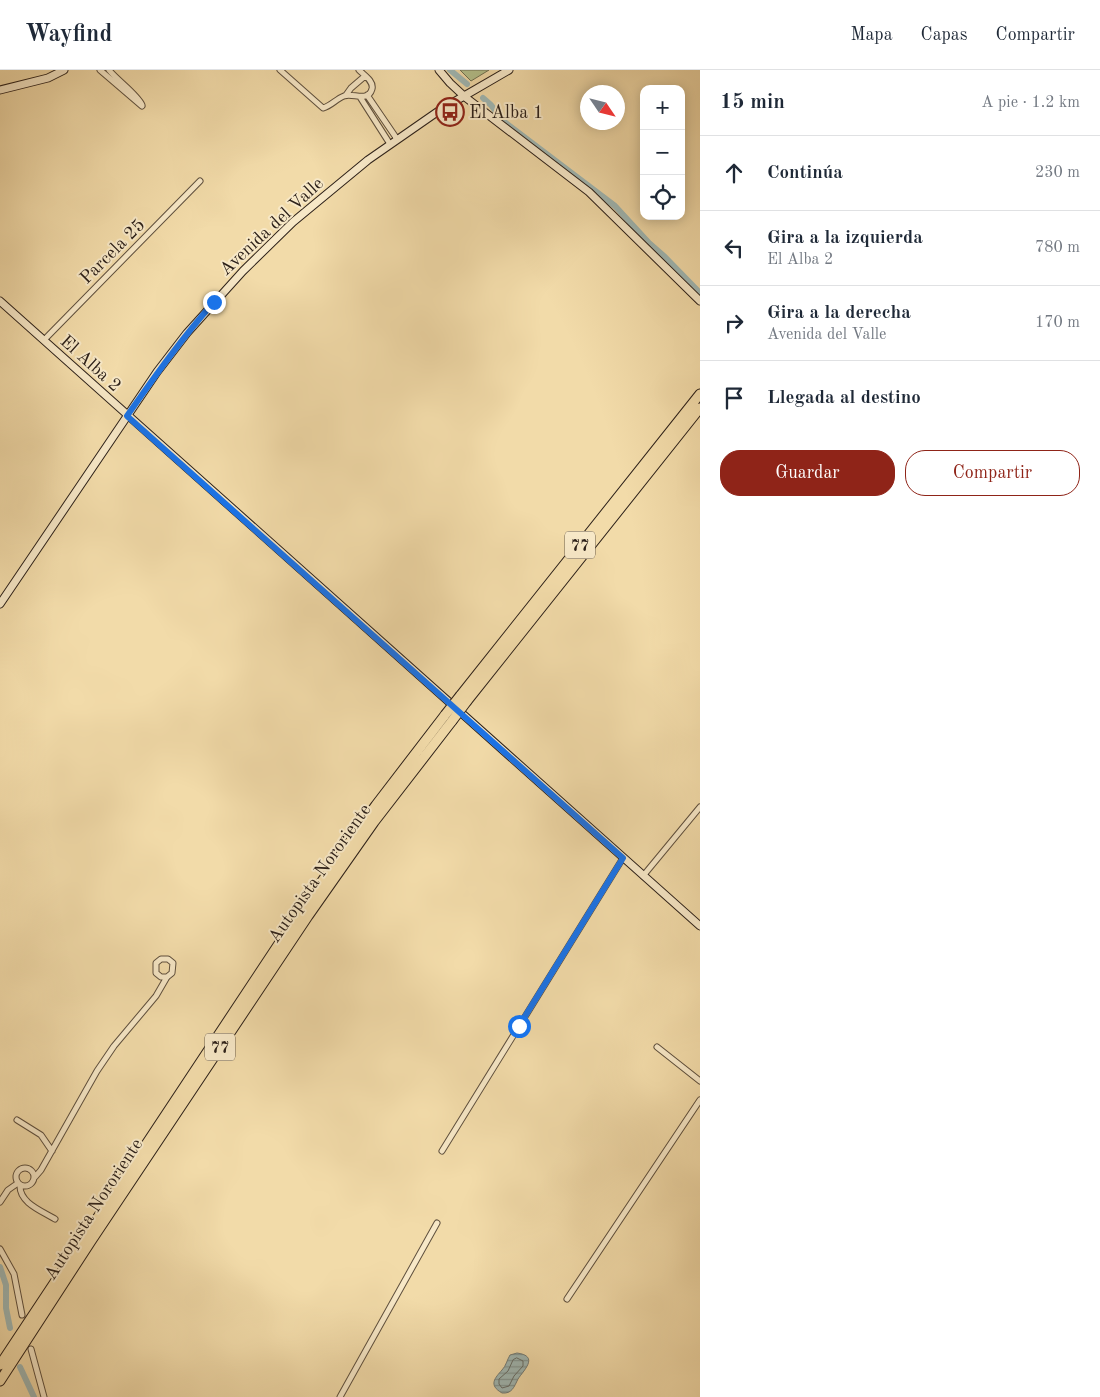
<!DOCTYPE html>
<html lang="es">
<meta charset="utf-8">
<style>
body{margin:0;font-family:"Old Standard TT",serif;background:#f2f2f3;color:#1f2937}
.controls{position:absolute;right:15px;top:15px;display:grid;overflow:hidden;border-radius:10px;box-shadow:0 2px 12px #0003}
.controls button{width:45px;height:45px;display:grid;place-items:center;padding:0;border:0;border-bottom:1px solid #e0e1e3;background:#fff;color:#1f2937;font:25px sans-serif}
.compass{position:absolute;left:580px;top:15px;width:45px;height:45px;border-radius:50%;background:#fff;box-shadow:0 2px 12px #0003;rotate:125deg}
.stop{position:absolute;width:15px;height:15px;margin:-11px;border:4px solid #1a73e8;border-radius:50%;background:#fff}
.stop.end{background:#1a73e8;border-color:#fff;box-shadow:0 1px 5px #0008}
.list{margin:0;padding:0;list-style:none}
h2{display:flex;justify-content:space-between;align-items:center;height:65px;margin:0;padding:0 20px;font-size:21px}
h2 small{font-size:16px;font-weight:400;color:#747a83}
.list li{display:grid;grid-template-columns:32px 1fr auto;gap:15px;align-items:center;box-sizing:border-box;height:75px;padding:0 20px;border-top:1px solid #e0e1e3}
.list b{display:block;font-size:19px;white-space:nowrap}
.list p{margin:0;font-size:16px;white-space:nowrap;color:#747a83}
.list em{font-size:16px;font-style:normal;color:#747a83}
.actions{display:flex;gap:10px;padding:15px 20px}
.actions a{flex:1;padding:11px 0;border:1px solid #8f2418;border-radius:20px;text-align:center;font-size:18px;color:#8f2418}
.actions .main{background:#8f2418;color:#fff}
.icon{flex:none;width:28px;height:28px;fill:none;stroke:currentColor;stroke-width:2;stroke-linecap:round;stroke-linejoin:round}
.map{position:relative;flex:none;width:700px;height:1327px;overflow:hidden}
header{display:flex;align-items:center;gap:30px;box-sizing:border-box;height:70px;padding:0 25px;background:#fff;border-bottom:1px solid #e0e1e3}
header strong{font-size:24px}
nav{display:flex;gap:28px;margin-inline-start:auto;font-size:18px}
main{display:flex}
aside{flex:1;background:#fff}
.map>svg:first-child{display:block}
.garden{fill:#b4c18c;stroke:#707052}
.water{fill:url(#water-rules);stroke:#727b76}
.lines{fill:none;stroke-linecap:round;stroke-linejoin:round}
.shore{stroke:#666c66;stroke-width:1}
.canal{stroke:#a0b8b4;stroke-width:6}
.street-casing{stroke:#5e4f3d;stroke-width:7}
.secondary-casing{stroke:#2c2019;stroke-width:9}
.highway-casing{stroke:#2c2019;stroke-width:11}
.street{stroke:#f7e8c7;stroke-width:5}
.secondary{stroke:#f7e8c7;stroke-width:7}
.highway{stroke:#f2dba9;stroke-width:9}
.highway-bridge-casing{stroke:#2c2019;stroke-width:11;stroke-linecap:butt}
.highway-bridge{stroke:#f2dba9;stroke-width:9}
.route{stroke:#1a73e8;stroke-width:6}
.labels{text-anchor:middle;stroke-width:4;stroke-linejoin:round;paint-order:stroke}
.shield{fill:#f7e8c7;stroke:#695c4d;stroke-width:1}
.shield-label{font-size:16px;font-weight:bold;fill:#2c2019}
.poi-label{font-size:18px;fill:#2c2019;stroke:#f7e8c7;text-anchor:start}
.street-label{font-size:18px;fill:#2c2019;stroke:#f7e8c7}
</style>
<header>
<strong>Wayfind</strong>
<nav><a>Mapa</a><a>Capas</a><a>Compartir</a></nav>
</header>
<main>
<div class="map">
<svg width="700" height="1327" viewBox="0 0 700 1327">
<defs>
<pattern id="water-rules" width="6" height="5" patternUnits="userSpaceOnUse" patternTransform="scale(1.25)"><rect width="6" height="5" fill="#a0b8b4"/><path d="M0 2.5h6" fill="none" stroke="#839592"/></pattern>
</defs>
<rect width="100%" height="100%" fill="#f2dba9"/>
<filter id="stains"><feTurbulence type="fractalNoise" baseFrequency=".004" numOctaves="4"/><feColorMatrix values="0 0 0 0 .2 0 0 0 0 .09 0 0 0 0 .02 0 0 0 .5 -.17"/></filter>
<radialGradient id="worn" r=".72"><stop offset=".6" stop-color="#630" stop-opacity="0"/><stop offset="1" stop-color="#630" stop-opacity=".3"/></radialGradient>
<!-- garden -->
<path class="garden" d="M460,0H489L471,11Z"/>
<!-- water -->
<path class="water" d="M517,1283C540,1286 523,1301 518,1309C514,1317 512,1324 502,1323C488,1315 495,1308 502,1300C506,1296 507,1290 510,1285Z"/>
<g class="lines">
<!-- shore -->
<path class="shore" d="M517,1288L523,1291V1296L514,1306L509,1316L502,1318L499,1314V1309L508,1301L513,1290Z"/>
<!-- canal -->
<path class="canal" d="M450,0L467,14
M483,28L491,35L503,51L615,136L649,173L665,187L700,223
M0,1197L6,1215V1238L10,1258
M20,1297L34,1327"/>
<defs>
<path id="street" d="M100,0L142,36
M109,0C117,10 138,25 142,35
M280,0L323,38C331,36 336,29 344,26C352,22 368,33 372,19C374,11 364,5 359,0
M346,25L351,18L365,6
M367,25L397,69
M360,27L390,74
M44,270L200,111
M643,806L700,737
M657,977L700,1011
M17,1050L41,1065L52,1081
M442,1081L623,788
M16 1107a9 9 0 1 1 18 0a9 9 0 1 1-18 0Z
M35,1107L41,1100L97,1001L114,976L156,926L167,907L172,903L173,893L168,889H161L156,893V903L161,907H167
M20,1115C19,1133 42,1141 55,1149
M0,1132L8,1120L18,1113
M0,1179L14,1204L22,1245
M567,1229L700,1030
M31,1279L44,1327
M340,1327L437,1153"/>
<path id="secondary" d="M439,0L450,13L465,27L589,122L700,231
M0,20L48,8L64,0
M0,231L700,856
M0,534L157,302L187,263L243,201L293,152L368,90L440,40L509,0"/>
<path id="highway" d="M460,626L700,324
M467,631L700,338
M0,1295L296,848L376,735L445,645
M0,1311L91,1171L308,846L374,752L452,651"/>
</defs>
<!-- street casing -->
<use href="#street" class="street-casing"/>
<!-- secondary casing -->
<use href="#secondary" class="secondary-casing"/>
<!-- highway casing -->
<use href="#highway" class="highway-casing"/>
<!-- street -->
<use href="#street" class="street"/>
<!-- secondary -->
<use href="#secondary" class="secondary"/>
<!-- highway -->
<use href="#highway" class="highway"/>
<defs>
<path id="highway-bridge" d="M445,645L460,626
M452,651L467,631"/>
</defs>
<!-- highway-bridge casing -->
<use href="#highway-bridge" class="highway-bridge-casing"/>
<!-- highway-bridge -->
<use href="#highway-bridge" class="highway-bridge"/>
</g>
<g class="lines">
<!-- route -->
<path class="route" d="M214,232C182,268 155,306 127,346L623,788L519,956"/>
</g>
<!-- icons -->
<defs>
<symbol id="bus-ring" viewBox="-11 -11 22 22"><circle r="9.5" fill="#f7e8c7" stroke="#8f2418" stroke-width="1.5"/><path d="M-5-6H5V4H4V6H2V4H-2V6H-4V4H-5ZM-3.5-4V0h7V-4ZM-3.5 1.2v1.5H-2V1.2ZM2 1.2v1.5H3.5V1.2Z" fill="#8f2418"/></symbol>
</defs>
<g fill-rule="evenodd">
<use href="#bus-ring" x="434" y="26" width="32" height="32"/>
</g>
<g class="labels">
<!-- shield labels -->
<g class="shield">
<rect x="565" y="461.5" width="30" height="27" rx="4"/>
<rect x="205" y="963.5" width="30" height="27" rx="4"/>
</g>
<g class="shield-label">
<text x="580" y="481">77</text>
<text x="220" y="983">77</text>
</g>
<!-- poi labels -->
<g class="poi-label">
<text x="469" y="48">El Alba 1</text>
</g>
<!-- street labels -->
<g class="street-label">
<text transform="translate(271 156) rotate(-43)" y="6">Avenida del Valle</text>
<text transform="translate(112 181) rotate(-45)" y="6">Parcela 25</text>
<text transform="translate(91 293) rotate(42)" y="6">El Alba 2</text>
<text transform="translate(319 803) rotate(-55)" y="6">Autopista Nororiente</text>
<text transform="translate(93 1139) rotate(-57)" y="6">Autopista Nororiente</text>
</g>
</g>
<rect width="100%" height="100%" filter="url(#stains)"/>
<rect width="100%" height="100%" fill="url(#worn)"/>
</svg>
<div class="controls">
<button>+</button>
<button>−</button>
<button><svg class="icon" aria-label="locate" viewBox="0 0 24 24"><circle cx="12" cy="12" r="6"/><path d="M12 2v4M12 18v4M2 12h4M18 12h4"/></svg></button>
</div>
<svg class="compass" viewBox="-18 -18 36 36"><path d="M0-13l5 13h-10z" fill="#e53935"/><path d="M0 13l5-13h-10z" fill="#747a83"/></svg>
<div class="stop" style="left:519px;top:956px"></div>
<div class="stop end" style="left:214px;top:232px"></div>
</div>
<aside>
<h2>15 min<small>A pie · 1.2 km</small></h2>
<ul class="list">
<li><svg class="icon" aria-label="ahead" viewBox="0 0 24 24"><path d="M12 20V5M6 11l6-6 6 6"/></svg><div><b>Continúa</b></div><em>230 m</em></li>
<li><svg class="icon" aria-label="left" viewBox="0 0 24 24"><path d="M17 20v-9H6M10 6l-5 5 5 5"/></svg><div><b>Gira a la izquierda</b><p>El Alba 2</p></div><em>780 m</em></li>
<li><svg class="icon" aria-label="right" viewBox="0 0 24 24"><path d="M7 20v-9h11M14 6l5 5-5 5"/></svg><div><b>Gira a la derecha</b><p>Avenida del Valle</p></div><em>170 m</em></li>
<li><svg class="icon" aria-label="arrive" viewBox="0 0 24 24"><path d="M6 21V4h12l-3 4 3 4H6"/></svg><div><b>Llegada al destino</b></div></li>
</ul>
<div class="actions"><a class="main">Guardar</a><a>Compartir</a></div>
</aside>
</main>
